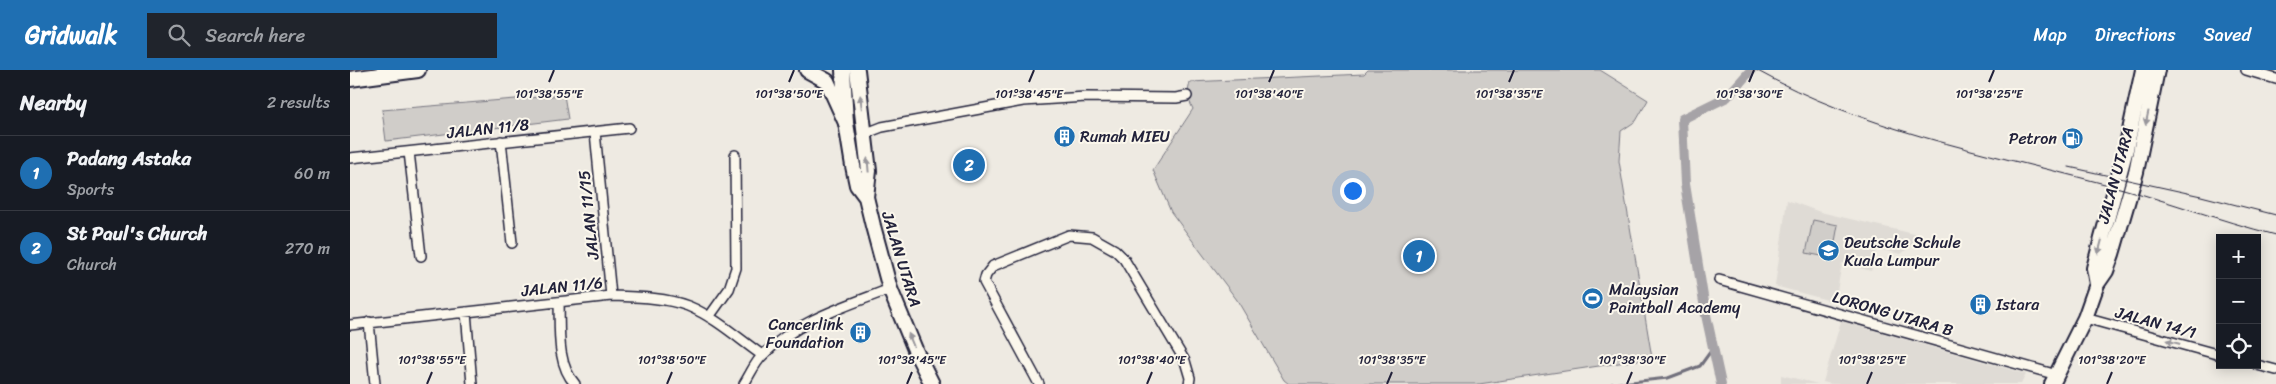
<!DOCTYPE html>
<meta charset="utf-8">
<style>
body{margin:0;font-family:Sriracha,sans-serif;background:#20242c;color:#f1f3f6}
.controls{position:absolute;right:15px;bottom:15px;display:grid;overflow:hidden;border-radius:0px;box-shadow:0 2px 12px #0003}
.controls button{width:45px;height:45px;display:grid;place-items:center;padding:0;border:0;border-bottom:1px solid #363941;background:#171b24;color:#f1f3f6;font:25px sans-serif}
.you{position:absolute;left:1002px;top:120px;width:18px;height:18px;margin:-12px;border:4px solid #fff;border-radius:50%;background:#1a73e8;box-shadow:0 0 0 8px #1a73e833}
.badge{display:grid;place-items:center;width:32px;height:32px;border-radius:50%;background:#1f6fb2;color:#fff;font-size:16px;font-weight:700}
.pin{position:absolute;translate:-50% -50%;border:2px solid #fff;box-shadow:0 1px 5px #0006}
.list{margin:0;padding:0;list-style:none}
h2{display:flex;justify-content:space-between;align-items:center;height:65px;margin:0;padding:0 20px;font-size:21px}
h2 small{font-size:16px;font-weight:400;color:#9ea1a6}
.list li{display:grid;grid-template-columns:32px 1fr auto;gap:15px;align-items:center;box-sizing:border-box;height:75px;padding:0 20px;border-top:1px solid #363941}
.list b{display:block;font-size:19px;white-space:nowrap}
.list p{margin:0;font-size:16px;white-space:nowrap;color:#9ea1a6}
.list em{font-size:16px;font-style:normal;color:#9ea1a6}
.icon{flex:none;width:28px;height:28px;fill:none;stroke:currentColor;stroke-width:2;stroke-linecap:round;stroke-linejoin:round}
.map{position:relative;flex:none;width:1926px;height:314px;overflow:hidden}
header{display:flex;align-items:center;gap:30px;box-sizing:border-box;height:70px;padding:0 25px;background:#1f6fb2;color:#fff}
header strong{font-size:24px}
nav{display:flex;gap:28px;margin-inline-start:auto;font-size:18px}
.search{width:350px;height:45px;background:#20242c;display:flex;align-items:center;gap:12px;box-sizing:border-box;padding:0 18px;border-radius:0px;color:#9ea1a6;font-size:19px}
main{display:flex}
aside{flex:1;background:#171b24}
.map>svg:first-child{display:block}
.built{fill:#dfdbd5}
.green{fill:#d0cdc9;stroke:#797882}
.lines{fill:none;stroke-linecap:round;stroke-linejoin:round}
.stream{stroke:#716f7c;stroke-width:3}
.canal{stroke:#a6a3a7;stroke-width:10}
.minor-casing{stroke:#22223b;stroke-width:12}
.primary-casing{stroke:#22223b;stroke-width:18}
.trunk-casing{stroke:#22223b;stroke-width:18}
.minor{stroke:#fbf7ec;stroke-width:9}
.primary{stroke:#fbf7ec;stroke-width:14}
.trunk{stroke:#fbf7ec;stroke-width:14}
.tram{stroke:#22223b;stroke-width:1}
.oneway{fill:#99979c}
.ticks{fill:none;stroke:#22223b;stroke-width:2}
.labels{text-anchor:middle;stroke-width:4;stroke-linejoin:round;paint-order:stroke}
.street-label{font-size:16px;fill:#22223b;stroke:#fbf7ec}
.poi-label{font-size:16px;fill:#22223b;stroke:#fbf7ec;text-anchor:start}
.ticks-label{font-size:12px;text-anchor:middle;fill:#22223b;stroke:#fbf7ec;stroke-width:4;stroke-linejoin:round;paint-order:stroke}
</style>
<header>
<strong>Gridwalk</strong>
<div class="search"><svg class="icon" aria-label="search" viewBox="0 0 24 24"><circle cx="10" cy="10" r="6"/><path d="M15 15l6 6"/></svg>Search here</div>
<nav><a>Map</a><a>Directions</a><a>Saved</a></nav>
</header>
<main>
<aside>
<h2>Nearby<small>2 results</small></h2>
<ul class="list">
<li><span class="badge">1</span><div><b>Padang Astaka</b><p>Sports</p></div><em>60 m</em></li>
<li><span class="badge">2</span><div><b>St Paul's Church</b><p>Church</p></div><em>270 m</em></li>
</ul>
</aside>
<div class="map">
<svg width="1926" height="314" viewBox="0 0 1926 314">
<rect width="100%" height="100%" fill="#eeeae2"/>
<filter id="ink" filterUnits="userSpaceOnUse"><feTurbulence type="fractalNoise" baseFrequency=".02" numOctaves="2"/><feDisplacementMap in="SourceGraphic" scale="10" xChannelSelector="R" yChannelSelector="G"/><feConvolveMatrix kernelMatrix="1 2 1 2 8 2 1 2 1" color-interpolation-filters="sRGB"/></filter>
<g filter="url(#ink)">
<!-- built -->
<path class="built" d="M1437,130L1470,142L1573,166L1551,184L1527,179L1521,201L1492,193L1485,232L1425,216Z
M1491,251L1676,304L1671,314H1481L1473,312Z
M1431,305L1468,314H1431Z"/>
<!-- green -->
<path class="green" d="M1018,0H1250L1298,30L1286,51L1271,61L1269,91L1302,288L1129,314H939L934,310L887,230L821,142L803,100L843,39L837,26L840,12L1014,4Z
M214,25L218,49L36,71L32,40Z
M1463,150L1488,155L1482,188L1456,183Z"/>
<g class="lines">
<!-- stream -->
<path class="stream" d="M1262,314L1318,308L1350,296L1363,278"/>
<!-- canal -->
<path class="canal" d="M1371,314L1356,245L1335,114L1332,49L1377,27L1401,0"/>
<defs>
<path id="minor" d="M1896,0L1926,9
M245,62L261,226
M514,64L532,57L673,31L736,27L826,28L837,26
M151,71L162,173
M59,82L71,186
M0,88L279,58
M1369,210L1707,305
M209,232C210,258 206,294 225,314
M116,242L122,314
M359,247L379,219L386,198L385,85
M1735,248L1870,285
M19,252L25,314
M0,255L261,226C286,227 314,227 338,236C365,247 389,269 412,285
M1907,295L1926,300
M394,314C400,305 405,292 413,285C448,250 496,236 540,219
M689,314L634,212L636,205L643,196L719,165L742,167L765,180L774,189L835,291L840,308L839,314"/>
<path id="primary" d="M493,0L496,53L503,96L507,115L516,127
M507,0L519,101L516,127L523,156L540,219L566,282L582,314
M1747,214L1744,198L1776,79L1793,0
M1702,314L1735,248L1747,214L1756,201L1762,184L1786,102L1807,0"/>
<path id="trunk" d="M457,0L477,11L496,53
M0,9L68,0"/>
</defs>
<!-- minor casing -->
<use href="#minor" class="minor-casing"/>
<!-- primary casing -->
<use href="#primary" class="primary-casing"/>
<!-- trunk casing -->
<use href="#trunk" class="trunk-casing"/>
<!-- minor -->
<use href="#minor" class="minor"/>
<!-- primary -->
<use href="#primary" class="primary"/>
<!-- trunk -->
<use href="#trunk" class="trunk"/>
<!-- tram -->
<path class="tram" d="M1406,0C1513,60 1634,82 1751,113C1810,128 1867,150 1926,165
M1719,97L1851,126L1926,145"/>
</g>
<!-- one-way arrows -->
<defs><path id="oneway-solid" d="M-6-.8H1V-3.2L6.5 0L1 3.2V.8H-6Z" transform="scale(1.25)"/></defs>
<g class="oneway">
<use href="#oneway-solid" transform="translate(511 32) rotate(-97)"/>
<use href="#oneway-solid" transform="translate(1797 48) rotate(102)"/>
<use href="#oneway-solid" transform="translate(518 95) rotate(-95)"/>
<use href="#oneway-solid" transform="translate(1750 177) rotate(105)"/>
<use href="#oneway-solid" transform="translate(561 270) rotate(-112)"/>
<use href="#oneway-solid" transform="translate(1823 272) rotate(-165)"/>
</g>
</g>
<!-- ticks -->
<path class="ticks" d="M199,12L204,0M439,12L444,0M679,12L684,0M919,12L924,0M1159,12L1164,0M1399,12L1404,0M1639,12L1644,0M77,314L82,302M317,314L322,302M557,314L562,302M797,314L802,302M1037,314L1042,302M1277,314L1282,302M1517,314L1522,302M1757,314L1762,302"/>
<!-- icons -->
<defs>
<symbol id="building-disc" viewBox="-11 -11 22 22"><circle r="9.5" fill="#1f6fb2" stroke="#fbf7ec"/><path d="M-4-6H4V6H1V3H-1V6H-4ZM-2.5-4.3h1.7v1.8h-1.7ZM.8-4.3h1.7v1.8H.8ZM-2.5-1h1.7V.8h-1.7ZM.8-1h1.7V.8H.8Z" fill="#fff"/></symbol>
<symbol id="fuel-disc" viewBox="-11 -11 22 22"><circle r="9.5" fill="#1f6fb2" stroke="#fbf7ec"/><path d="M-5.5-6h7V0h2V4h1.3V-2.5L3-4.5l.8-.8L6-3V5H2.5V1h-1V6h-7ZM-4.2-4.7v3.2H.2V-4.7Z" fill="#fff"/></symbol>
<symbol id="school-disc" viewBox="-11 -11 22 22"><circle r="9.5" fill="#1f6fb2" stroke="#fbf7ec"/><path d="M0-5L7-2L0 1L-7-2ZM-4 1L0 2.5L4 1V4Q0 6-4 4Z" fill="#fff"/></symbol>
<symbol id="stadium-disc" viewBox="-11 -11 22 22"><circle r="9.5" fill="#1f6fb2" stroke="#fbf7ec"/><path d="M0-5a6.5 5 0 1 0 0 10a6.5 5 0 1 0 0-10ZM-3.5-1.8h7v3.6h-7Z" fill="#fff"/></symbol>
</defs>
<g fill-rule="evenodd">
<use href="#building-disc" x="702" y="54" width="25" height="25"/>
<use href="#fuel-disc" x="1710" y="56" width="25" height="25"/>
<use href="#school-disc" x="1466" y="168" width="25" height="25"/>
<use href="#stadium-disc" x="1230" y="216" width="25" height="25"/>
<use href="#building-disc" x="1618" y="222" width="25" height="25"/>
<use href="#building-disc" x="498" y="250" width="25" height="25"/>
</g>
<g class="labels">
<!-- street labels -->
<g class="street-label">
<text transform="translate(138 58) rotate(-6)" y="6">JALAN 11/8</text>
<text transform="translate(1765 105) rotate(-75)" y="6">JALAN UTARA</text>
<text transform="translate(238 145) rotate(-96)" y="6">JALAN 11/15</text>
<text transform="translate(552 189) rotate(73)" y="6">JALAN UTARA</text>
<text transform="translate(212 216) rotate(-6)" y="6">JALAN 11/6</text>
<text transform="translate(1543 243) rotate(16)" y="6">LORONG UTARA B</text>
<text transform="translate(1806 252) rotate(15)" y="6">JALAN 14/1</text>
</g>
<!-- poi labels -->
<g class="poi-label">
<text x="730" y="72">Rumah MIEU</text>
<text x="1707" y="74" text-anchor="end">Petron</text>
<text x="1494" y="178">Deutsche Schule<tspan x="1494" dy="18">Kuala Lumpur</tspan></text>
<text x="1259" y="225">Malaysian<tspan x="1259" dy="18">Paintball Academy</tspan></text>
<text x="1646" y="240">Istara</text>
<text x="494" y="260" text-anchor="end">Cancerlink<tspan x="494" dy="18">Foundation</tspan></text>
</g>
</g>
<g class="ticks-label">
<text x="199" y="28">101°38'55"E</text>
<text x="1639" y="28">101°38'25"E</text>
<text x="439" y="28">101°38'50"E</text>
<text x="679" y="28">101°38'45"E</text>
<text x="919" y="28">101°38'40"E</text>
<text x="1159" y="28">101°38'35"E</text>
<text x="1399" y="28">101°38'30"E</text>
<text x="322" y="294">101°38'50"E</text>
<text x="562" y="294">101°38'45"E</text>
<text x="802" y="294">101°38'40"E</text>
<text x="1042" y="294">101°38'35"E</text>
<text x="1282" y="294">101°38'30"E</text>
<text x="1762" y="294">101°38'20"E</text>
<text x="82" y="294">101°38'55"E</text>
<text x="1522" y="294">101°38'25"E</text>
</g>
</svg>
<div class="controls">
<button>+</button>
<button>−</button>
<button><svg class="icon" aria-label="locate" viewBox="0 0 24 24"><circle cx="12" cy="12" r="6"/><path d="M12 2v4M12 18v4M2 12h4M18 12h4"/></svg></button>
</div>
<div class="you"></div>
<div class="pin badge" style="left:1069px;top:186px">1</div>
<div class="pin badge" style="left:619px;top:95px">2</div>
</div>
</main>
